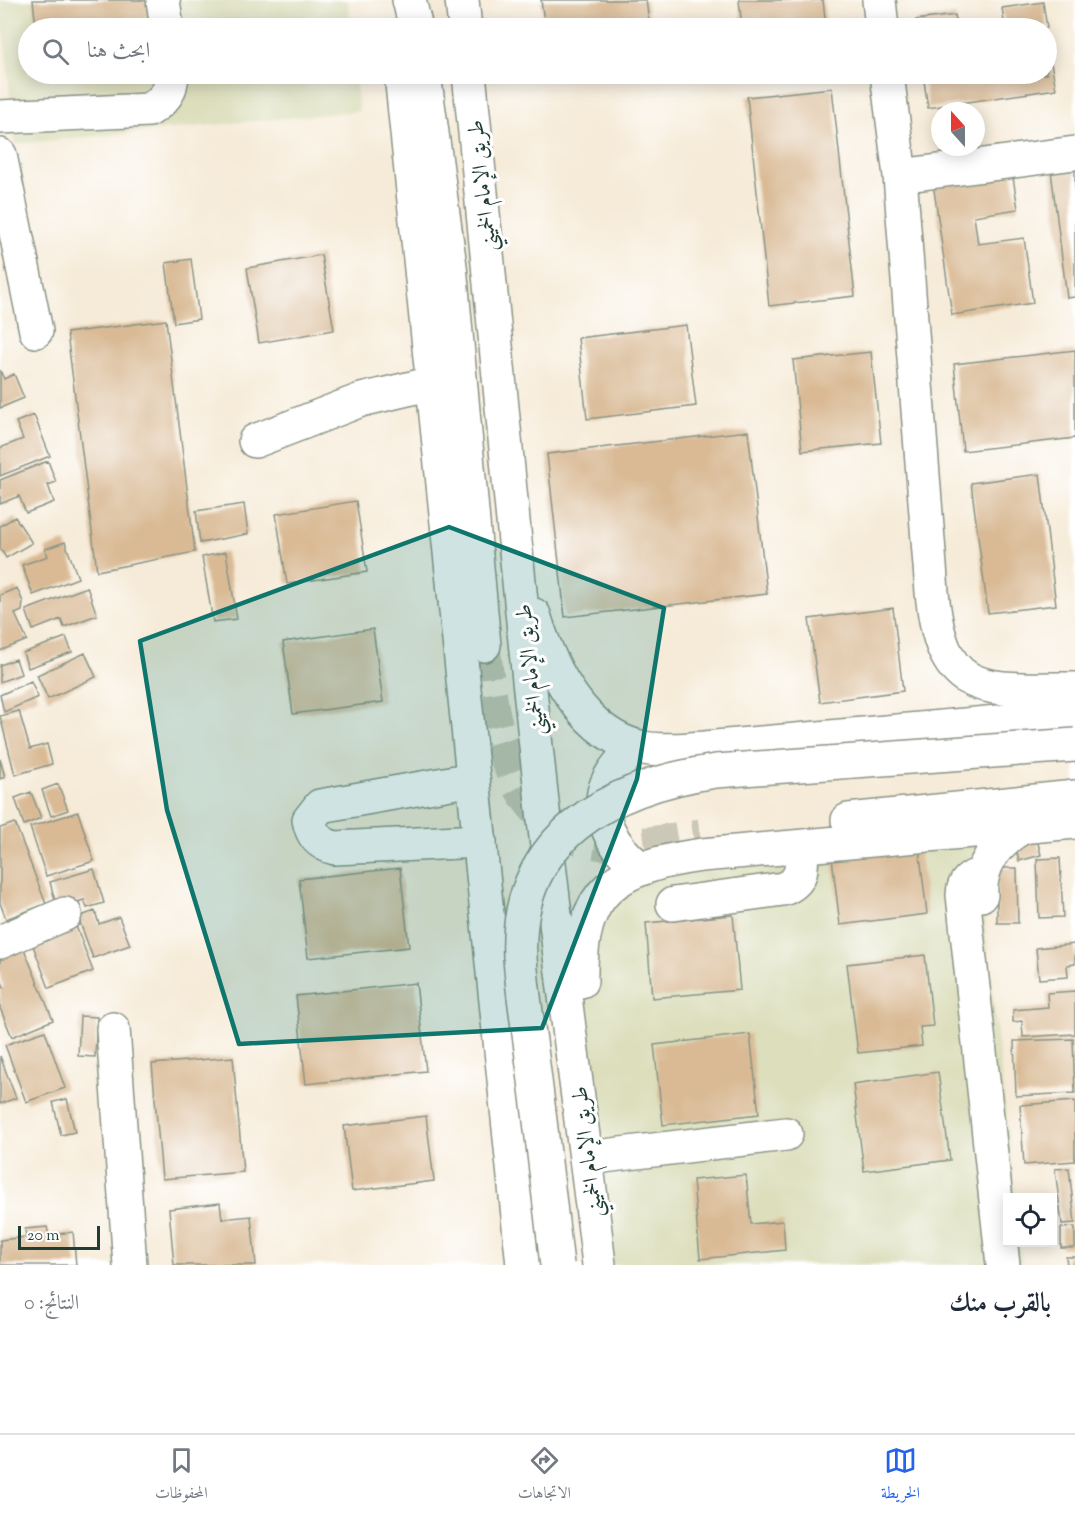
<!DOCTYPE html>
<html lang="ar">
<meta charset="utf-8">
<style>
body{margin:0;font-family:"Sorts Mill Goudy",Amiri,serif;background:#f6f6f7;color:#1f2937;direction:rtl}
.controls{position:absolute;right:18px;bottom:18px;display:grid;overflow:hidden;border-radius:0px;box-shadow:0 3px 15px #0003}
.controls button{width:54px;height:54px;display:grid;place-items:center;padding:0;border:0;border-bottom:2px solid #e0e1e3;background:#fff;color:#1f2937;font:30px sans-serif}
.compass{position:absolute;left:931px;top:102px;width:54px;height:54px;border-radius:50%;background:#fff;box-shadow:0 3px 15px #0003;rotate:339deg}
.scale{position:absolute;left:18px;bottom:15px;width:82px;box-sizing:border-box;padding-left:6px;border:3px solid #1f3d34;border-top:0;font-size:16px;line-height:21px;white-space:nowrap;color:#1f3d34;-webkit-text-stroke:4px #fff;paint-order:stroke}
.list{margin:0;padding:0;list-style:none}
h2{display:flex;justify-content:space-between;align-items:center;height:78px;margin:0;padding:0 24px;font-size:26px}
h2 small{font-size:20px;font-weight:400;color:#747a83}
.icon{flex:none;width:33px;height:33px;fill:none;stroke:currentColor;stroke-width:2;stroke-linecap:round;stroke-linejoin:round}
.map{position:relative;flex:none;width:1075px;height:1265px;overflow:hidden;direction:ltr}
.search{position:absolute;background:#fff;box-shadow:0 3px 15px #0003;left:18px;right:18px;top:18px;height:66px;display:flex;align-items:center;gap:15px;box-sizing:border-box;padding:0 21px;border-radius:33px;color:#747a83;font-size:22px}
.sheet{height:168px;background:#fff}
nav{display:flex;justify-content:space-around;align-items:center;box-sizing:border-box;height:84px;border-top:2px solid #e0e1e3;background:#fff;font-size:16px;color:#747a83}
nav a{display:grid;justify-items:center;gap:3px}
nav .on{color:#2563eb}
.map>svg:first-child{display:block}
.built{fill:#dcdebc}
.building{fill:#d9ba94}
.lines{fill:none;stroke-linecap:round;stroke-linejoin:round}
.highway-tunnel{stroke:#cbc8b7;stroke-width:33;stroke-dasharray:33 16;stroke-linecap:butt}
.minor-casing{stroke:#8a9486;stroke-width:36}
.highway-casing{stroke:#8a9486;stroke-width:36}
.minor{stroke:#fff;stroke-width:33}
.highway{stroke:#fff;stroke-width:33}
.highway-bridge-casing{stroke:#8a9486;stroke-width:36;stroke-linecap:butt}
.highway-bridge{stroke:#fff;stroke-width:33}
.marked{fill:#0f766e;fill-opacity:0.2;stroke:#0f766e;stroke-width:4.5;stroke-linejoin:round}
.labels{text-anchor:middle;stroke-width:6;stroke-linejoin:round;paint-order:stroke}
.street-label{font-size:22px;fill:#1f3d34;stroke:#fff}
</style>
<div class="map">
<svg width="1075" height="1265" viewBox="0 0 1075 1265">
<rect width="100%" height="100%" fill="#fff"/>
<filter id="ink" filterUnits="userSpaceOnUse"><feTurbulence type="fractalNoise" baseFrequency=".0167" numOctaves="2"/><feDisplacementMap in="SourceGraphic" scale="12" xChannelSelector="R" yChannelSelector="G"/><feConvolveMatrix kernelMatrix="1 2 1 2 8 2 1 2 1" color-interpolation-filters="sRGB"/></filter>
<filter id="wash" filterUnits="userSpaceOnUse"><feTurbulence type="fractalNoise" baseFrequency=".008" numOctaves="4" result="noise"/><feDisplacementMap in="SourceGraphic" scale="24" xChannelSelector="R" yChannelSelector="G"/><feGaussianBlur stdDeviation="1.35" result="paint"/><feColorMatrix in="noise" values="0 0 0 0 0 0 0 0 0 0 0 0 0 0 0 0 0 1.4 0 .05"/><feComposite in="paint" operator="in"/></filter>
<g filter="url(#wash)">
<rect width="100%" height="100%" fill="#f6ebd8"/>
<!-- built -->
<path class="built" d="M0,0H348L351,28H28V74H355L359,111L15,144Z
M1021,828L981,889L1015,1197L1008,1198V1242L1019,1243L1022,1265H599L584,1129L580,956L615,884Z"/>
<g id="blocks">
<!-- building -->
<path class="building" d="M33,0H147L150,28H36Z
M541,0H646L650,28H545Z
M739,0H823L826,28H742Z
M1043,2L1047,28H1005L1002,8Z
M955,15L957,28H917L916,20Z
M1046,37L1056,89L928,108L923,74H1046Z
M832,88L855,296L769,306L747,97Z
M1075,168V297L1067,298L1051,171Z
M1012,171L1018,209L974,216L978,244L1024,238L1033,303L952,315L933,183Z
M321,255L334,330L259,343L247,268Z
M191,259L199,319L174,323L166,263Z
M166,320L195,552L97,571L67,333Z
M686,325L696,406L587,419L578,338Z
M1075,350V438L963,451L954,364Z
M871,352L881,443L802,451L793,360Z
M0,370L4,379L14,374L24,398L0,408Z
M34,415L50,456L0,476V448L23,439L16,422Z
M748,431L767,594L565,617L547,454Z
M48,461L56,482L48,485L54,502L26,513L19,496L0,504V480Z
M1040,474L1056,605L988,613L971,483Z
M356,501L367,572L287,584L276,514Z
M244,504L248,534L200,543L196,511Z
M15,517L32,543L6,558L0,548V526Z
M65,542L78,578L33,595L22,565L48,556L45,549Z
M226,552L237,619L213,622L202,557Z
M87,587L97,615L64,627L61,619L33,630L26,610Z
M17,588L23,602L22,611L15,614L27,640L0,651V595Z
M893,608L903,691L820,702L809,619Z
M373,629L383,702L293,714L283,642Z
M66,637L72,652L28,668L23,653Z
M85,653L96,677L48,699L37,675Z
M16,659L21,674L0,682V665Z
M31,681L38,697L4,712L0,695Z
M19,711L30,749L47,744L52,764L15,775L0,716Z
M0,759L5,777L0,779Z
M58,784L68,810L51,816L42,790Z
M31,792L41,818L24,825L15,798Z
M78,812L94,861L46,876L30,827Z
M15,823L46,904L6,919L0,903V828Z
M1037,839L1041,855L1019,861L1015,845Z
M919,847L927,914L840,925L832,858Z
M1060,858L1063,917L1039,918L1037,859Z
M400,868L409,947L308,958L299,879Z
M997,868H1017L1018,923H997Z
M94,869L104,903L87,908L84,900L57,908L50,882Z
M95,911L99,924L119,917L130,945L93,958L78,917Z
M733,915L740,990L652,998L646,923Z
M73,918L93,971L49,988L29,935Z
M22,944L53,1020L12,1037L0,1008V989L4,987L0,977V953Z
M1075,944V964L1067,965L1068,977L1039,979L1036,948Z
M925,955L933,1026L920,1027L922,1046L858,1053L847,964Z
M416,983L426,1071L306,1084L296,996Z
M1075,991V1034L1023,1037L1022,1021L1013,1022V1010L1048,1007L1047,993Z
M80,1016L97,1017L95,1057L78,1056Z
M45,1031L65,1088L26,1102L5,1045Z
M750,1034L759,1114L663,1125L654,1045Z
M1073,1039L1075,1093L1016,1096L1014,1041Z
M0,1056L16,1098L0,1104Z
M233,1057L243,1172L162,1179L152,1064Z
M938,1072L950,1160L864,1171L853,1084Z
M67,1099L75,1132L61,1135L53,1102Z
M1075,1101V1161L1024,1165L1020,1105Z
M426,1116L434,1181L352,1191L344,1126Z
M1069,1168L1075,1223L1062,1224L1055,1169Z
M746,1175L751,1224L783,1221L785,1250L700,1259L693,1180Z
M220,1203L222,1219L251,1216L256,1265H174L169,1209Z
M47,1227L49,1235L73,1232L76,1265H0V1240L26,1237L25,1229Z
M1075,1227V1248H1061V1228Z
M1066,1257H1075V1265H1067Z"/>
</g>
</g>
<g filter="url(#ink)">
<use href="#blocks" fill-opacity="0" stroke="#8a9486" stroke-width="1.5"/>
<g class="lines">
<!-- highway-tunnel -->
<path class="highway-tunnel" d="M484,645C492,722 507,833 604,844C635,848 670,839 700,835"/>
<defs>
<path id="minor" d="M163,0L167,28
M879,0L882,28
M887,74L900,176L932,592C942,698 982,689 1071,689
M0,117L149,110C165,100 171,92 172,74
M0,155L36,331
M900,176L1075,153
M255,441L361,400L433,383
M473,779L320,806L309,820C312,836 319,844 335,848L480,841
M983,874C971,876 963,882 963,895L1003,1265
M981,895C979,865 997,842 1021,828
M673,904L783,889C804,881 802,867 801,847
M0,942L65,914
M113,1029L130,1265
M587,1158L786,1134"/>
<path id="highway" d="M409,0L416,28
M462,0L465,28
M401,74L523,1265
M424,74L450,266L484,645
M469,74C501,381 526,689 565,996C576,1086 589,1175 599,1265
M534,615C550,668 584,737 644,748C663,752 684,749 704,748L1075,715
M1023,708L1075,689
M636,746C626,756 616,766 609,779C592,813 613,849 641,868
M848,820L1075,797
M581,981C579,889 616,867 702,855L1075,822"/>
</defs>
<!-- minor casing -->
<use href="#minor" class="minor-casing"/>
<!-- highway casing -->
<use href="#highway" class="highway-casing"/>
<!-- minor -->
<use href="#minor" class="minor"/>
<!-- highway -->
<use href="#highway" class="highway"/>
<defs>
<path id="highway-bridge" d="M557,1265C549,1196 541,1126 532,1057C528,1024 522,990 520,957C514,835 613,786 716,771L1075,745"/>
</defs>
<!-- highway-bridge casing -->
<use href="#highway-bridge" class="highway-bridge-casing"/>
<!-- highway-bridge -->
<use href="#highway-bridge" class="highway-bridge"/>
</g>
</g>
<!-- marked area -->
<path class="marked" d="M449,527L664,608L637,779L542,1028L239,1044L167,810L140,641Z"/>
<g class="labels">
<!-- street labels -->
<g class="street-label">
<text transform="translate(481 186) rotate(-96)" y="8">طريق الإمام الخميني</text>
<text transform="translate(529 670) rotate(-96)" y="8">طريق الإمام الخميني</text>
<text transform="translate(586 1152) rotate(-97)" y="8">طريق الإمام الخميني</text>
</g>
</g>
</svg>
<div class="controls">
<button><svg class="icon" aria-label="locate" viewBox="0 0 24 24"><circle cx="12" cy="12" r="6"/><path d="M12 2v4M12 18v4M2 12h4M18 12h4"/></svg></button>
</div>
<svg class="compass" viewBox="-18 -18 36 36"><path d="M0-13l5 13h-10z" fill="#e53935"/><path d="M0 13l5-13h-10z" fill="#747a83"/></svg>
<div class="scale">20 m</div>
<div class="search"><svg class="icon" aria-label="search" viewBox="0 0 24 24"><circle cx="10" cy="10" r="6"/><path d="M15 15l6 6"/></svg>ابحث هنا</div>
</div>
<section class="sheet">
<h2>بالقرب منك<small>النتائج: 0</small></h2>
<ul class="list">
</ul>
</section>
<nav>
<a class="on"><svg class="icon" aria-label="map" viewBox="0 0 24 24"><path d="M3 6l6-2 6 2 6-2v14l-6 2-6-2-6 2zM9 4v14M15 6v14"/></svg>الخريطة</a>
<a><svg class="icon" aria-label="directions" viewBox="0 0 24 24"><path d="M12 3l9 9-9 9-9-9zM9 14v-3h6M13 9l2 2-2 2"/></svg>الاتجاهات</a>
<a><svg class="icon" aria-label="saved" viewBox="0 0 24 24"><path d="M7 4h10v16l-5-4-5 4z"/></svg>المحفوظات</a>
</nav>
